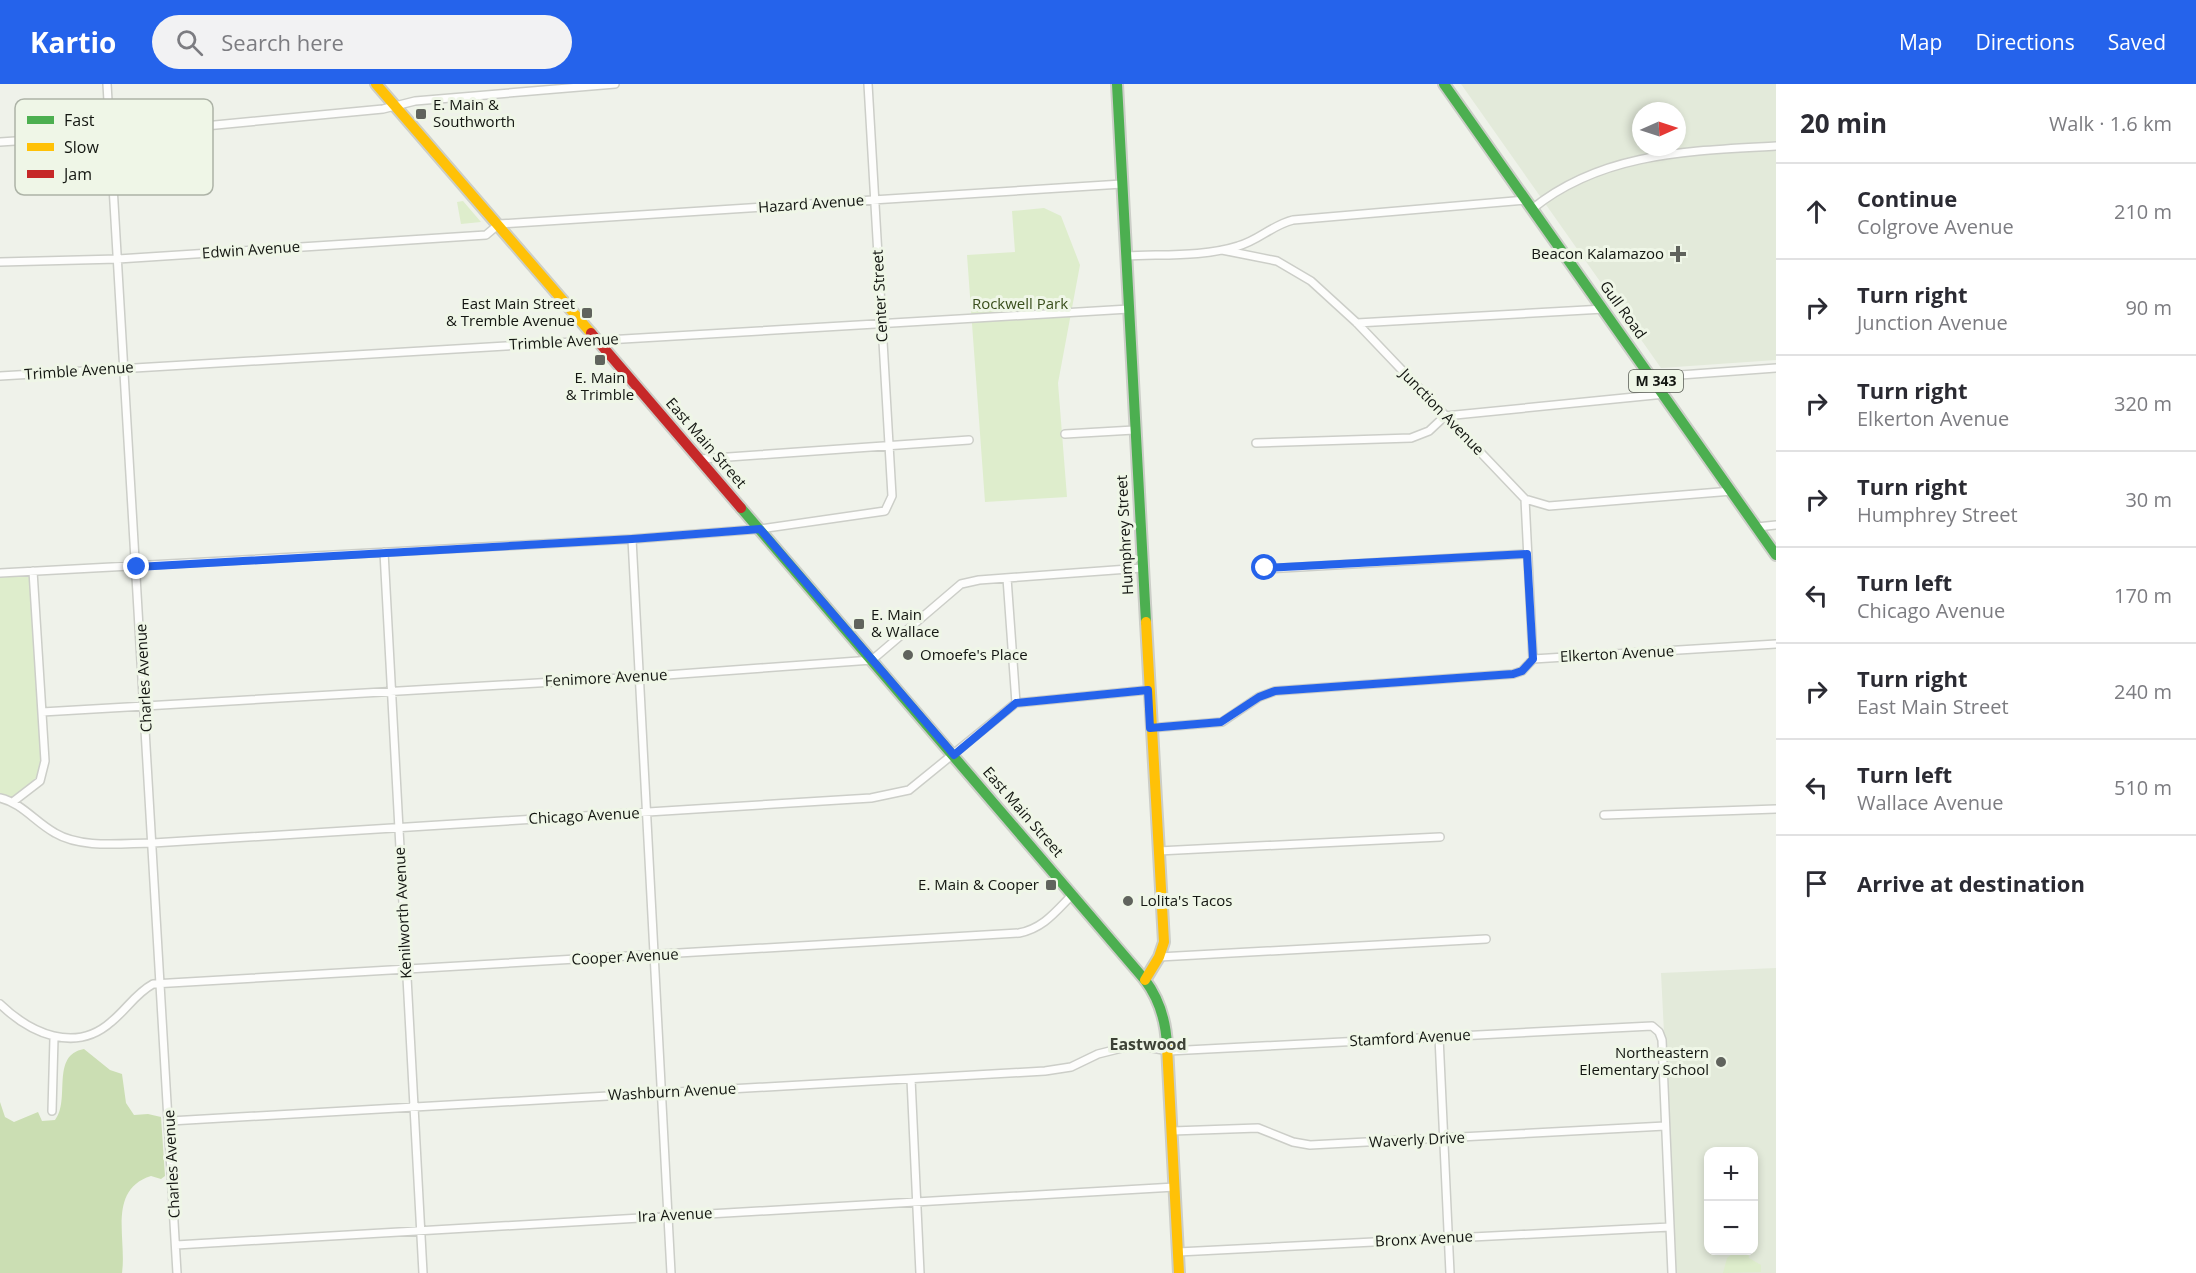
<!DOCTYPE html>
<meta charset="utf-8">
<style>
body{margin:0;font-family:"Open Sans",sans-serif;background:#f2f2f3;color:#2b2b33}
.controls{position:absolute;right:18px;bottom:18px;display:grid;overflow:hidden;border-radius:12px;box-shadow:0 3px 9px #0003}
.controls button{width:54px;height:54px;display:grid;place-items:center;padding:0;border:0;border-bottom:2px solid #e1e1e2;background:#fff;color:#2b2b33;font:30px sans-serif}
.compass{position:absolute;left:1632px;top:18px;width:54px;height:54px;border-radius:50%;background:#fff;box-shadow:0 3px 9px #0003;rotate:87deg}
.stop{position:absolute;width:18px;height:18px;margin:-14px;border:4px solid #2563eb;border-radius:50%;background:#fff}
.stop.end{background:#2563eb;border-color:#fff;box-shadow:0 2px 6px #0008}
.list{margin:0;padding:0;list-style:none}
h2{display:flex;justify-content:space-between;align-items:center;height:78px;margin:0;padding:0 24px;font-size:26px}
h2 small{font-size:20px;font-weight:400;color:#7c7c81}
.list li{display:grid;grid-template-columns:39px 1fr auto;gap:18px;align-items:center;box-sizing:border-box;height:96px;padding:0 24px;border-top:2px solid #e1e1e2}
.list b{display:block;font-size:22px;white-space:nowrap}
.list p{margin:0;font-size:20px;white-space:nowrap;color:#7c7c81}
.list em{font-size:20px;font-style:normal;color:#7c7c81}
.icon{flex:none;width:33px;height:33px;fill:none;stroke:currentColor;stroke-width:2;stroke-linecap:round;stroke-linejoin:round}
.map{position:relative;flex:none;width:1776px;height:1189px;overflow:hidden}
header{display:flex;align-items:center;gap:36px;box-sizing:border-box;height:84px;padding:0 30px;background:#2563eb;color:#fff}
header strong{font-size:28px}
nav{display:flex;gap:33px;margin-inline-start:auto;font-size:21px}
.search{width:420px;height:54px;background:#f2f2f3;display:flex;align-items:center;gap:15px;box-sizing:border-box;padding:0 21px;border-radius:33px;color:#7c7c81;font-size:22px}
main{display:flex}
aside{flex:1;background:#fff}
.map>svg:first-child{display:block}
.built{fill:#e3eada;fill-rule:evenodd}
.green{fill:#deedcc}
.forest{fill:#cbdeb3}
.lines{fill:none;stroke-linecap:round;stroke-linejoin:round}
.street-casing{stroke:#cccec8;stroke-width:10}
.fast-casing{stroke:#cccec8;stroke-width:14}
.slow-casing{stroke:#cccec8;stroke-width:14}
.jam-casing{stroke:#cccec8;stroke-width:14}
.street{stroke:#fdfdfc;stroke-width:7}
.fast{stroke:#4caf50;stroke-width:10}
.slow{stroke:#ffc107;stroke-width:10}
.jam{stroke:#c62828;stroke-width:10}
.route{stroke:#2563eb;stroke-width:8}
.poi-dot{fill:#60635d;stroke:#eff6e7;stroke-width:2}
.labels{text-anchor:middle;stroke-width:6;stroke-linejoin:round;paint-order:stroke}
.shield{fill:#eff6e7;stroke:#555951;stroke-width:1.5}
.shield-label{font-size:14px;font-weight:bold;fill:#131611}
.poi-label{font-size:15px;fill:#131611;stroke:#eff6e7;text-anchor:start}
.street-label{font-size:15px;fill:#131611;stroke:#eff6e7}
.park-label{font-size:15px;fill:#394e1b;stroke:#eff6e7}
.neighbourhood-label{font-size:16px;font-weight:bold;fill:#3d4236;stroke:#eff6e7}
.key{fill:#eff6e7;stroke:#adb3a7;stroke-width:1.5}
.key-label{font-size:16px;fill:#131611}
</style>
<header>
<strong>Kartio</strong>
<div class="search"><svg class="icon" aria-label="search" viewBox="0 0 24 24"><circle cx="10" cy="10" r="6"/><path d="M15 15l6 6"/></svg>Search here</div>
<nav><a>Map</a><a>Directions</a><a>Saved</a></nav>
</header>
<main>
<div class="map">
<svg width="1776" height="1189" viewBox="0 0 1776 1189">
<rect width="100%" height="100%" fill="#eff2ea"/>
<!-- built -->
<path class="built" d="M1461,0H1776V276L1661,284ZM1641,27H1677V63H1641Z
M1776,884V1189H1676L1661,889ZM1708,1068H1754V1166H1708Z"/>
<!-- green -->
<path class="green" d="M463,117L481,138L461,140L457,118Z
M1044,124L1061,132L1080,181L1058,299L1067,413L985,418L967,171L1015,168L1012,127Z
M31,491L43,673C39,696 31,702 13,716L0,712V492Z
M1736,1167H1748L1749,1174L1761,1181V1188L1723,1189L1727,1174Z"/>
<!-- forest -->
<path class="forest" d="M84,965L110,986L122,990L126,1019L134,1031L148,1030L161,1033L165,1092L161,1095L151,1092C107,1106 127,1155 122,1189H0V1018L5,1033L14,1038L38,1028L42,1037L55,1036C71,1016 50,971 84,965Z"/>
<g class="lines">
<defs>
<path id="street" d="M107,0L177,1189
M0,58L121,50L383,25L415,17L615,0
M1532,125C1602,68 1690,67 1776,62
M1222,166L1277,177L1311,197L1357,239L1525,415L1533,575
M1126,172C1162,170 1203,173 1238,162C1258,157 1272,141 1293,136L1526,116
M0,178L118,175L486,151L499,140L1122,100
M1357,239L1604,225
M0,292L1129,225
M1653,293L1776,284
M1065,350L1134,346
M1256,359L1411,354L1429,347L1445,332L1665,310
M700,375L969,356
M1525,415L1549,422L1732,407
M1757,443L1776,441
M632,455L671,1189
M384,468L423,1189
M1265,485L1527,470
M0,489L632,455L760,445L885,427L892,412L868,0
M1007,494L1016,619
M42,628L639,593L872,576L961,500L979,496L1142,484
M1150,644L1222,638L1259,613L1275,607L1513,590L1522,587L1533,575L1776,560
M0,714C22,719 35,738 55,749C82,765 123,759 153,759L871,714L909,706L1016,619L1148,606
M14,717L40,697L45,677L33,487
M1604,731L1776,725
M1158,767L1440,753
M1159,873L1486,855
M0,920C30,949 75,970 111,938C126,926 136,909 153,900L1019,849C1044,844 1056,827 1073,810
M1439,953L1450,1189
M911,995L920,1189
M52,1027L54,954
M170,1037L1045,987L1071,983L1098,970L1126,963L1142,962L1168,967L1652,942L1659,948L1662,956L1672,1189
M1172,1047L1258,1044L1293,1058L1310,1061L1665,1042
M176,1161L1175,1103
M1178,1168L1670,1143"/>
<path id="fast" d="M1117,0L1146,538
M1444,0L1776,471
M741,424L1145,896C1160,916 1166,937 1167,962"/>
<path id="slow" d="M376,0L591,249
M1145,896L1159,873L1164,858L1146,538
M1167,962L1179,1189"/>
<path id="jam" d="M591,249L741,424"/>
</defs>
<!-- street casing -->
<use href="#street" class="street-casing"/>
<!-- fast casing -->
<use href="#fast" class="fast-casing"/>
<!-- slow casing -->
<use href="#slow" class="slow-casing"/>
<!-- jam casing -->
<use href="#jam" class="jam-casing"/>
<!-- street -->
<use href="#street" class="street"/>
<!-- fast -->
<use href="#fast" class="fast"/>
<!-- slow -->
<use href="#slow" class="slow"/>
<!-- jam -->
<use href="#jam" class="jam"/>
</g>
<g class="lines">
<!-- route -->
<path class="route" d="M137,483L632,455L760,445L954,671L1016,619L1148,606L1150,644L1221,638L1259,613L1275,607L1513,590L1522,587L1533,575L1527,470L1265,484"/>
</g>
<!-- markers -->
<g class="poi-dot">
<rect x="415" y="24" width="12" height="12" rx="3"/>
<path d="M1675 161h6v6h6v6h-6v6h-6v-6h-6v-6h6z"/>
<rect x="581" y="223" width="12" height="12" rx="3"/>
<rect x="594" y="270" width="12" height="12" rx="3"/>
<rect x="853" y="534" width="12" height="12" rx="3"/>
<circle cx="908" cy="571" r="6"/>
<rect x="1045" y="795" width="12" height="12" rx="3"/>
<circle cx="1128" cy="817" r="6"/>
<circle cx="1721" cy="978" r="6"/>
</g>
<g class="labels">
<!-- shield labels -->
<rect class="shield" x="1629" y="286" width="54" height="22" rx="4.5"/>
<g class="shield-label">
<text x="1656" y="302">M 343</text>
</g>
<!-- poi labels -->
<g class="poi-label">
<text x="433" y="26">E. Main &amp;<tspan x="433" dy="17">Southworth</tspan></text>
<text x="1664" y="175" text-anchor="end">Beacon Kalamazoo</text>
<text x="575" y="225" text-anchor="end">East Main Street<tspan x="575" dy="17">&amp; Tremble Avenue</tspan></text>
<text x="600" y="299" text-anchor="middle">E. Main<tspan x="600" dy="17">&amp; Trimble</tspan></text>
<text x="871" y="536">E. Main<tspan x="871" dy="17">&amp; Wallace</tspan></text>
<text x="920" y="576">Omoefe's Place</text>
<text x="1039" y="806" text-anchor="end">E. Main &amp; Cooper</text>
<text x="1140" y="822">Lolita's Tacos</text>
<text x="1709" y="974" text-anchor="end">Northeastern<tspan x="1709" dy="17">Elementary School</tspan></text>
</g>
<!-- street labels -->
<g class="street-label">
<text transform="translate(811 120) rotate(-4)" y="5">Hazard Avenue</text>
<text transform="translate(251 166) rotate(-4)" y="5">Edwin Avenue</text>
<text transform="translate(880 212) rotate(-93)" y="5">Center Street</text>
<text transform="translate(1623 226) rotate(54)" y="5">Gull Road</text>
<text transform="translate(564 258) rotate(-3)" y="5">Trimble Avenue</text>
<text transform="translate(79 287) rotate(-4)" y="5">Trimble Avenue</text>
<text transform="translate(1442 328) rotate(46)" y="5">Junction Avenue</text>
<text transform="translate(706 359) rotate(49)" y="5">East Main Street</text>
<text transform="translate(1125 451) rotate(-93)" y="5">Humphrey Street</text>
<text transform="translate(1617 570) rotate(-3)" y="5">Elkerton Avenue</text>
<text transform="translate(144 594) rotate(-93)" y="5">Charles Avenue</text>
<text transform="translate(606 594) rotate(-3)" y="5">Fenimore Avenue</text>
<text transform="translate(1023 728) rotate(49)" y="5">East Main Street</text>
<text transform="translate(584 732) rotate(-3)" y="5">Chicago Avenue</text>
<text transform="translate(403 829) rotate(-93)" y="5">Kenilworth Avenue</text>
<text transform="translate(625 873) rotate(-3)" y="5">Cooper Avenue</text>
<text transform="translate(1410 954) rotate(-3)" y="5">Stamford Avenue</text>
<text transform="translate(672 1008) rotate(-3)" y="5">Washburn Avenue</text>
<text transform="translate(1417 1056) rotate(-3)" y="5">Waverly Drive</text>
<text transform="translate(172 1080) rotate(-93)" y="5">Charles Avenue</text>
<text transform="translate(675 1131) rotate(-3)" y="5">Ira Avenue</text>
<text transform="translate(1424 1155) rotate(-3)" y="5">Bronx Avenue</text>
</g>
<!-- park labels -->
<g class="park-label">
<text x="1020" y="225">Rockwell Park</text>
</g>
<!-- neighbourhood labels -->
<g class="neighbourhood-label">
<text x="1148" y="966">Eastwood</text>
</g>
</g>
<!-- legend -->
<rect x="15" y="15" width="198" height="96" rx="9" class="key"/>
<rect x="27" y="32" width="27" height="8" fill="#4caf50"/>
<rect x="27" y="59" width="27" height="8" fill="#ffc107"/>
<rect x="27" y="86" width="27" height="8" fill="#c62828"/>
<g class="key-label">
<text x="64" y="42">Fast</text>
<text x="64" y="69">Slow</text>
<text x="64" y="96">Jam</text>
</g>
</svg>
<div class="controls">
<button>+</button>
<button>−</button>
</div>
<svg class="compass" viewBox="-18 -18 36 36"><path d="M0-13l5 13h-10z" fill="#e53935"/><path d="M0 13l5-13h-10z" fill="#7c7c81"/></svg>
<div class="stop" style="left:1265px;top:484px"></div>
<div class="stop end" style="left:137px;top:483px"></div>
</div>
<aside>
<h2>20 min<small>Walk · 1.6 km</small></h2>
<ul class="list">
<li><svg class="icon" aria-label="ahead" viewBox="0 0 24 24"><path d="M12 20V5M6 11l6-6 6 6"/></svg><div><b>Continue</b><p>Colgrove Avenue</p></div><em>210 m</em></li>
<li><svg class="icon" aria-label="right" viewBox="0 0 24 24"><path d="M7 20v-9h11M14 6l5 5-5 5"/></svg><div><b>Turn right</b><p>Junction Avenue</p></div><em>90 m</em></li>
<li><svg class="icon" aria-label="right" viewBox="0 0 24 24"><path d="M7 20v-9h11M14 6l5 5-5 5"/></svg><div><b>Turn right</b><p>Elkerton Avenue</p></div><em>320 m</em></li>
<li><svg class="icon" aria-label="right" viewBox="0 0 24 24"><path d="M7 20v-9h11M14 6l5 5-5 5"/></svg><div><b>Turn right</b><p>Humphrey Street</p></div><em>30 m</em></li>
<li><svg class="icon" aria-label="left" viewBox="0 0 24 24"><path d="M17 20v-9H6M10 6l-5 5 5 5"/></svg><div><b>Turn left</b><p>Chicago Avenue</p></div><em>170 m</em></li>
<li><svg class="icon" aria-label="right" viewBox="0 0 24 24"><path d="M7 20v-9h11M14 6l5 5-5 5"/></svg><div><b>Turn right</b><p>East Main Street</p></div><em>240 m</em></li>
<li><svg class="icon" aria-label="left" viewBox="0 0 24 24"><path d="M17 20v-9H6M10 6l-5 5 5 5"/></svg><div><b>Turn left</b><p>Wallace Avenue</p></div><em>510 m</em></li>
<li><svg class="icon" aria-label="arrive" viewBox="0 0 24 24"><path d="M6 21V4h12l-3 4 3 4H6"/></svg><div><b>Arrive at destination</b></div></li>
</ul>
</aside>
</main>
